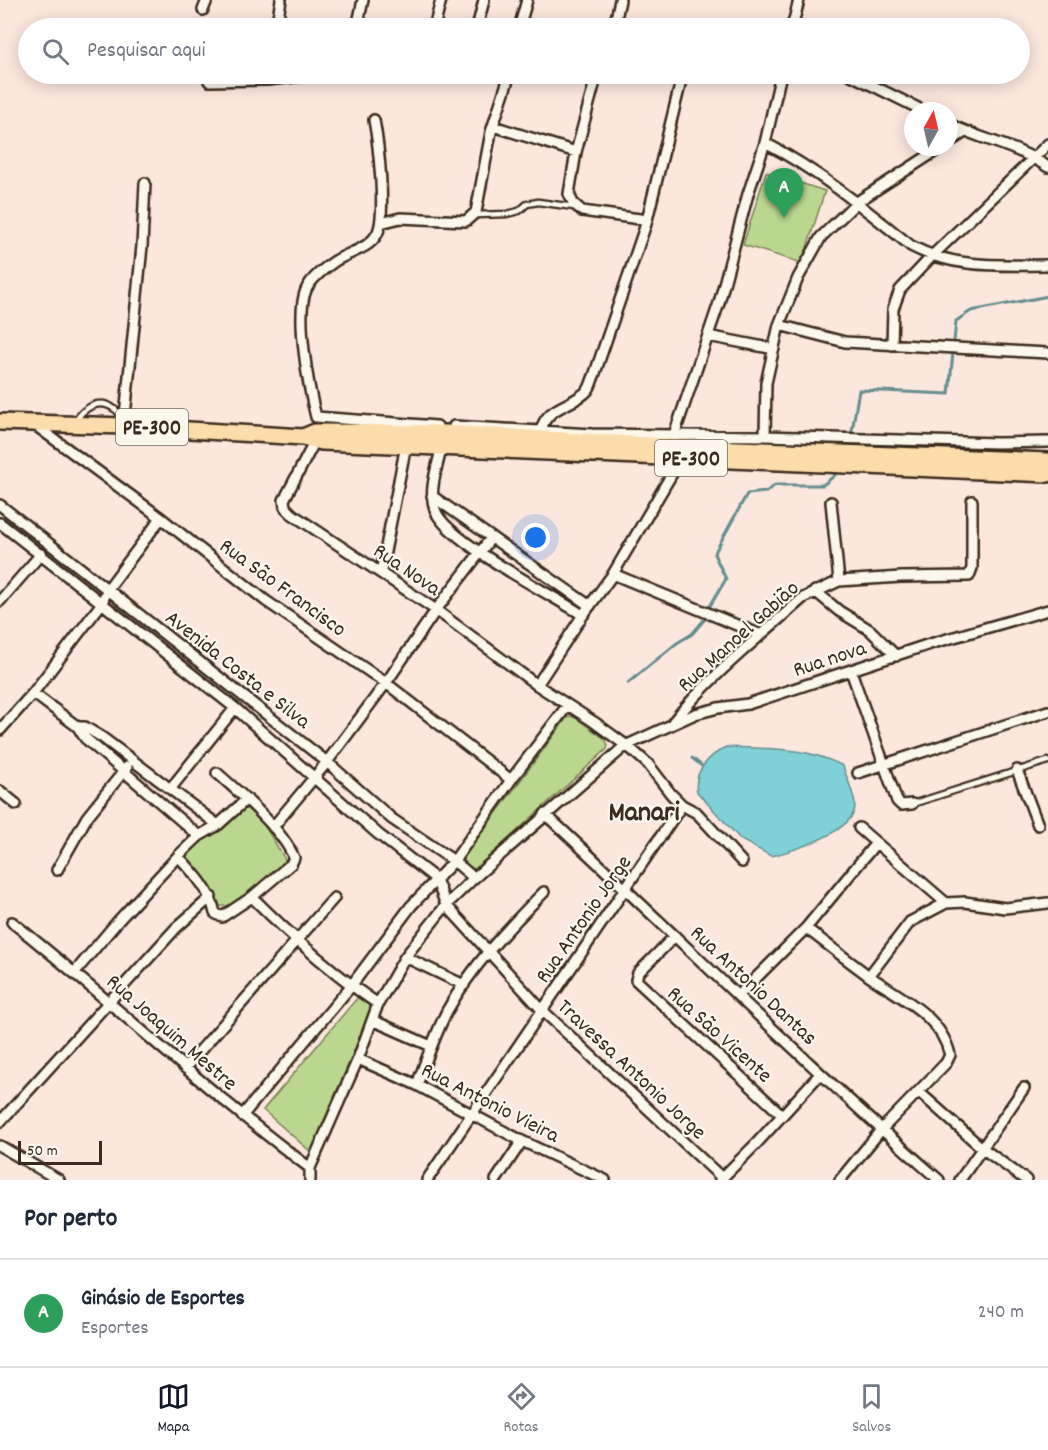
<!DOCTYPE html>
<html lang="pt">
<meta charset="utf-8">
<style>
body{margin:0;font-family:Dekko,sans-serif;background:#f2f2f3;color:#1f2937}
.compass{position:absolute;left:904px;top:102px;width:54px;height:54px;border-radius:50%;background:#fff;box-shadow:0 3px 15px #0003;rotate:8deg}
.scale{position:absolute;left:18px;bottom:15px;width:84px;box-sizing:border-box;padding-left:6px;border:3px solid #3b2a1e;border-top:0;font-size:16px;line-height:21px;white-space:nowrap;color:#3b2a1e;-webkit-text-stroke:4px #fbf7ec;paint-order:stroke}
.you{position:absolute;left:536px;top:538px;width:21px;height:21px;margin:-15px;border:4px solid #fff;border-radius:50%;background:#1a73e8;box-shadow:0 0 0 9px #1a73e833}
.badge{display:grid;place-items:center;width:39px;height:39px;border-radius:50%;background:#111827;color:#fff;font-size:20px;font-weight:700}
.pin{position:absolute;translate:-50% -50px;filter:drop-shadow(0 2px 3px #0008)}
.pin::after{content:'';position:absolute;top:32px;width:21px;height:18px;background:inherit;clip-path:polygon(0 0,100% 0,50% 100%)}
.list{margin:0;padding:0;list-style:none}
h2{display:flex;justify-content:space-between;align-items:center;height:78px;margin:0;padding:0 24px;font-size:26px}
h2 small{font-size:20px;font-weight:400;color:#747a83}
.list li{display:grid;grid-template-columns:39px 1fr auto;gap:18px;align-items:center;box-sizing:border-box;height:108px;padding:0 24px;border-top:2px solid #e0e1e3}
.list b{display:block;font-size:22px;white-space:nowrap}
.list p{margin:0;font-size:20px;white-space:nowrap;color:#747a83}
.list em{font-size:20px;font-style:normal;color:#747a83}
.icon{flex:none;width:33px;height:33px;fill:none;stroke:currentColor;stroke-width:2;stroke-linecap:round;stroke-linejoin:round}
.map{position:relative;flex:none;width:1048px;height:1180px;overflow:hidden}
.search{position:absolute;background:#fff;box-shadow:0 3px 15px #0003;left:18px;right:18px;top:18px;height:66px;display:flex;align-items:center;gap:15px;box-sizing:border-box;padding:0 21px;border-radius:33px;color:#747a83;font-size:22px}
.sheet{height:186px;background:#fff}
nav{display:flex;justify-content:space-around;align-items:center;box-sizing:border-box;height:84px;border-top:2px solid #e0e1e3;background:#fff;font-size:16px;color:#747a83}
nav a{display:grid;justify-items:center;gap:3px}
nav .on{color:#111827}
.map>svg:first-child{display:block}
.green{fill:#bbd78f;stroke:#7b8056;stroke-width:1.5}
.water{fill:#7fd0d7;stroke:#648e8d;stroke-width:1.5}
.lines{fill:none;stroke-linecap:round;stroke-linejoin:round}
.stream{stroke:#648e8d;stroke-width:3}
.service-casing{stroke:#3b2a1e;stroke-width:9}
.minor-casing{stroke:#3b2a1e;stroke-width:14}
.primary-casing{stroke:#3b2a1e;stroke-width:20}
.service{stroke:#fbf7ec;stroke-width:4.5}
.minor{stroke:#fbf7ec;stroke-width:9}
.primary{stroke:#fbddab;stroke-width:15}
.labels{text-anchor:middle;stroke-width:4.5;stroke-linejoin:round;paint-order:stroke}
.shield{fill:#fbf7ec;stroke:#75685c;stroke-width:1.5}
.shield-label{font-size:21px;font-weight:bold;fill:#3b2a1e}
.street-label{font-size:22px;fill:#3b2a1e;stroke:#fbf7ec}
.district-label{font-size:28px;font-weight:bold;fill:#3b2a1e;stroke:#fbf7ec}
</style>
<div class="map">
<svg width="1048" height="1180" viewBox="0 0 1048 1180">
<rect width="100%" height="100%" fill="#fce7de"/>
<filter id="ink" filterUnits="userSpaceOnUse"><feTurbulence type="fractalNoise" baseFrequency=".0167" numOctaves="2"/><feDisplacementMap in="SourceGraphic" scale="12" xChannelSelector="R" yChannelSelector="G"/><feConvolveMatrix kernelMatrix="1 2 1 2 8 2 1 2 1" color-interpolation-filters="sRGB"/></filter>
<g filter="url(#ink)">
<!-- green -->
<path class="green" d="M766,172L825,191L802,263L743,245Z
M570,716L576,718L605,739L608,745L607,749L475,869C469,868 464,864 463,858L566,719Z
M248,807L254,808L286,861L285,865L230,906H220L186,858L189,850Z
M358,997L372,1008L311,1152L263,1110Z"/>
<!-- water -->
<path class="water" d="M726,747C769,749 804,746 843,766C846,777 855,795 855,806C855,832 792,851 771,856L741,840L697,792C693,771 709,756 726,747Z"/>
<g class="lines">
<!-- stream -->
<path class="stream" d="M846,448L852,431L859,390L949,394L956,321L971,311L1048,296
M710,606L726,579L714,554L747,494L766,492L775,485H823L835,475L836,471
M628,683L677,643L692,634L704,620
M692,758L702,766"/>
<defs>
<path id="service" d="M476,215L507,214L519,211L527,204L538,202L574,207
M76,421C83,408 99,398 113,408C117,410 121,415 124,419
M912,804L1048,761"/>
<path id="minor" d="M203,10L207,0
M276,28L281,0
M357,28L363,0
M434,28L441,0
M477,28L484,0
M519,28L527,0
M614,28L620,0
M792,28L799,0
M597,74L576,152L569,194L573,203L582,211L647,220
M849,74L924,111
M209,81L267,80L322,74
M374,120C378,141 387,216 377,234C369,249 349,252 335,261C325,268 311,278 306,290C295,315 309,390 316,417L437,426
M949,124C982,140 1018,146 1048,167
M493,126L576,152
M949,142L965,132
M765,143C819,171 864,208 911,246C954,269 1002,265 1048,265
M381,223L400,218L466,221L476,212L491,132L510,74
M779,325L845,342L1048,353
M708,336L774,349
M892,345L893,309L900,290L933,255L1048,144
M35,425L161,518L266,601L386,683L511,780
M124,426L142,246L145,183
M454,426L592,434L765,436L997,443L1048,442
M541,431C546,405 573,407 588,390C591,386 592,380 594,376L646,224L680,85L669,74
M765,436L766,383L779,325L798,278L821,237L857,202L942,147
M673,438L719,303L748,194L765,143L781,74
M315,441L284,500L285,507L292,514L436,610L537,685L594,722L631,749L648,764L671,794L682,805L427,1180
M442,445C438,466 427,491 436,512C449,542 552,595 583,615
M432,496L590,606
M831,502L839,581
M0,505L327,762L392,819L454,861L474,878
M0,523L235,708L378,834L436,879
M381,572L406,445
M613,574L761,635
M815,591L839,611L870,630L896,656
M0,601L41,554
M851,671L897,801L901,805L912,804
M537,685L583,615L613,574L683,455
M33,693L78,727L85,738L199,836
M673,722C711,675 758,638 803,598L839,581L901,577L969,576L972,568V501
M78,727H85L103,738L218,825
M0,730L33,693L102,603L107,590L161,518
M1017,770L1038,825
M858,773L1048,711
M171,788L235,708
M0,791L16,804
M682,805L697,813L742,862
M545,814C677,936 804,1063 939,1180
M273,827L327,762L386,683L436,610L491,538
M859,828L946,903
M178,856C195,874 210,890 215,913L222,917L252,897L291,864L294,858C283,830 240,793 217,773
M57,870L87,817L127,767
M436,879L446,905L542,1010L722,1178
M252,897C291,936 332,973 378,1004
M12,922C113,1002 206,1091 310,1168
M806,928C827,944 847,960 869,976C899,997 941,1015 950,1055L946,1063L881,1130L840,1180
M675,936L638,973L636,980L782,1115
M405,957L464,985
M75,972L118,921L178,856L199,836L218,825L247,799
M869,976L910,922L946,903L965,902L1005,908L1048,903
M739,995L806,928L876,843
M372,1020L431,1046
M358,1059L417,1085L522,1141L605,1180
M185,1068L334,898
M417,1085C426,1060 435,1035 447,1011C472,966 508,928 544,892
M919,1092L982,1148L1026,1180
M242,1116L351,986L411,906L454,861L511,780L567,706
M0,1122L176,928L211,897
M0,1146L59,1180
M310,1180V1168L358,1059L378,1004L405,957L446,905L474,878L625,746L695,714L718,708L748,704L930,644L1048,610
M496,1180L522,1141
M720,1180L756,1144L820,1074
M960,1180L1024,1088"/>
<path id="primary" d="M0,422L124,426L303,437L322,442L1048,474
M303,437L315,432L445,433L683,447L1048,461"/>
</defs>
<!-- service casing -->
<use href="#service" class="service-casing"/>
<!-- minor casing -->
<use href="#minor" class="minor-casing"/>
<!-- primary casing -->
<use href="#primary" class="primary-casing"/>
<!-- service -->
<use href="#service" class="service"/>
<!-- minor -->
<use href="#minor" class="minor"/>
<!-- primary -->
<use href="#primary" class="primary"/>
</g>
</g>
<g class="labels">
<!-- shield labels -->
<g class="shield">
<rect x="116" y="409" width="72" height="36" rx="4.5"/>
<rect x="655" y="440" width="72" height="36" rx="4.5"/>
</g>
<g class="shield-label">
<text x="152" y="434">PE-300</text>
<text x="691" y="465">PE-300</text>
</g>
<!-- street labels -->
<g class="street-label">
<text transform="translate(408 568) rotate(34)" y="8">Rua Nova</text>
<text transform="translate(284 586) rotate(36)" y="8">Rua São Francisco</text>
<text transform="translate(737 635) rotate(-42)" y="8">Rua Manoel Gabião</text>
<text transform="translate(829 657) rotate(-18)" y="8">Rua nova</text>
<text transform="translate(239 668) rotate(38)" y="8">Avenida Costa e Silva</text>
<text transform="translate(582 918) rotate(-55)" y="8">Rua Antonio Jorge</text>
<text transform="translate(755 984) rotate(43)" y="8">Rua Antonio Dantas</text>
<text transform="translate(173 1031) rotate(41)" y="8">Rua Joaquim Mestre</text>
<text transform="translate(721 1033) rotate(42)" y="8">Rua São Vicente</text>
<text transform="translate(633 1068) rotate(43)" y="8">Travessa Antonio Jorge</text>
<text transform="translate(491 1101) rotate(27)" y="8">Rua Antonio Vieira</text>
</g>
<!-- district labels -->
<g class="district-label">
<text x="644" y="820">Manari</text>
</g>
</g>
</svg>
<svg class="compass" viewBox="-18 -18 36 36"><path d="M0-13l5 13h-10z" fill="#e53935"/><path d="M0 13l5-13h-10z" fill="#747a83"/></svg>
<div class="scale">50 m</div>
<div class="you"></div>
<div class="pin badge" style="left:784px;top:218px;background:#2e9e5b">A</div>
<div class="search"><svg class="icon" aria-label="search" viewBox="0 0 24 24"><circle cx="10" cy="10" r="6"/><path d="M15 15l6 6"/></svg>Pesquisar aqui</div>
</div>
<section class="sheet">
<h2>Por perto<small></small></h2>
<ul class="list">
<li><span class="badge" style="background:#2e9e5b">A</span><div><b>Ginásio de Esportes</b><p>Esportes</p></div><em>240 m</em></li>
</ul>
</section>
<nav>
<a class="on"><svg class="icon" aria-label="map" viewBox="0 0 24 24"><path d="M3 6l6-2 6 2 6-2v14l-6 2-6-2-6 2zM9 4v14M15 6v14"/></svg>Mapa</a>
<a><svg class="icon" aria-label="directions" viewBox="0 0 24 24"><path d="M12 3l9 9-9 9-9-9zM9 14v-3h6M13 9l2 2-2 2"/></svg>Rotas</a>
<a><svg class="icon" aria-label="saved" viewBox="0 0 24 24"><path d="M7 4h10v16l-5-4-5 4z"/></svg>Salvos</a>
</nav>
